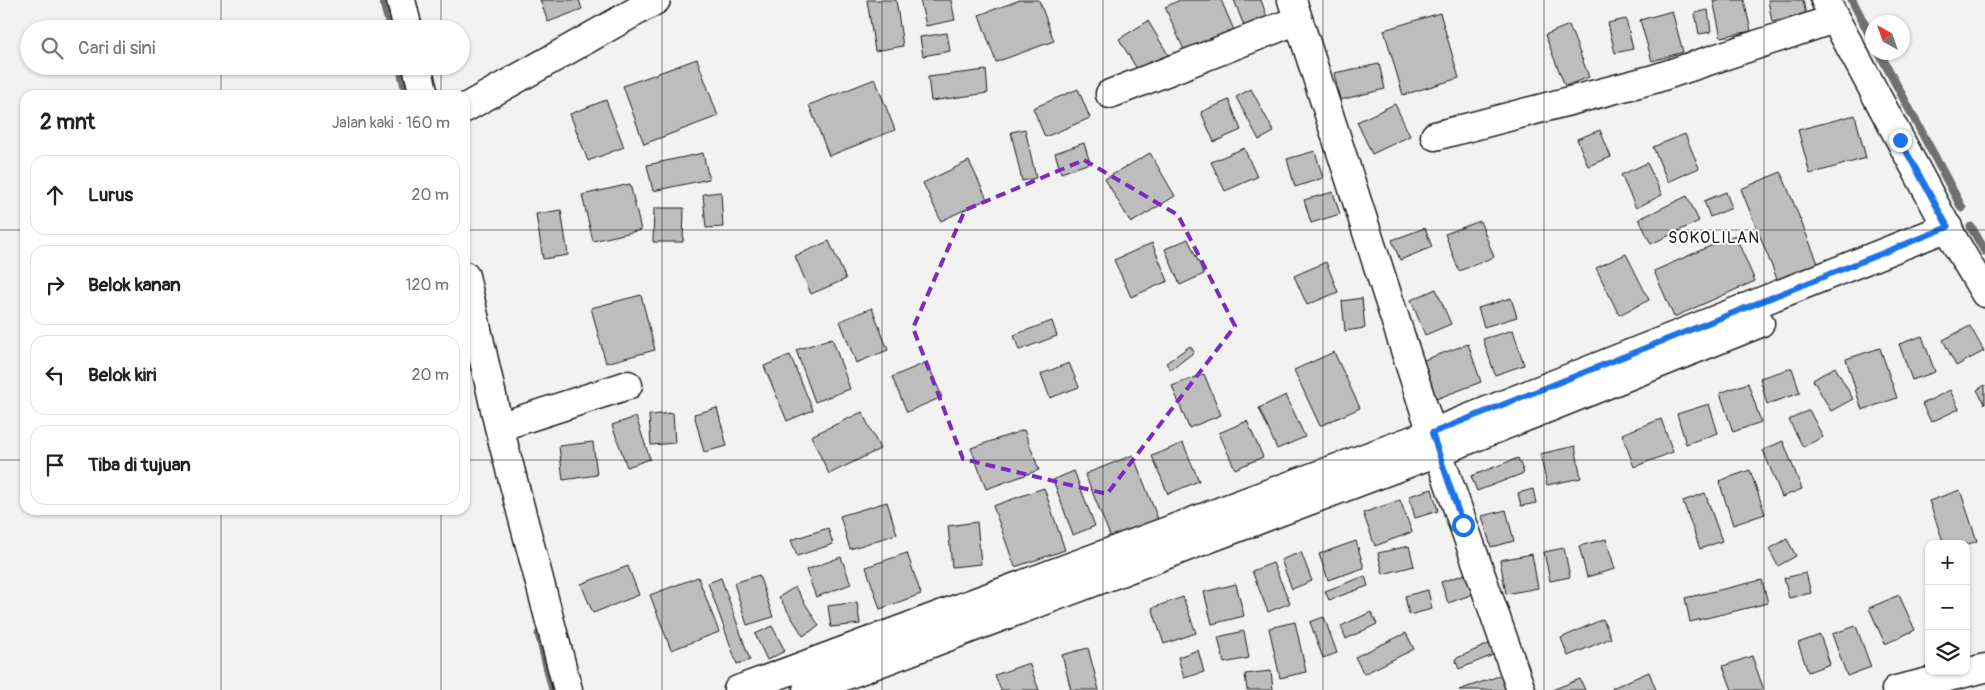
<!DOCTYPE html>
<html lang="id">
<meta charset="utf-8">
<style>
body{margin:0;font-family:Pangolin,sans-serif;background:#f2f2f2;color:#202124}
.controls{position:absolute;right:15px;bottom:15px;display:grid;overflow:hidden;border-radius:10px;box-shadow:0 1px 4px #0004}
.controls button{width:45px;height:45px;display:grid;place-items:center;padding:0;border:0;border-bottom:1px solid #e0e0e0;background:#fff;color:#202124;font:25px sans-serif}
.compass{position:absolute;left:1865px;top:15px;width:45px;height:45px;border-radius:50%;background:#fff;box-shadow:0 1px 4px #0004;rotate:320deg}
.stop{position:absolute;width:15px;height:15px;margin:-11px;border:4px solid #1a73e8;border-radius:50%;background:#fff}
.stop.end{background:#1a73e8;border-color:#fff;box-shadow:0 1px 5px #0008}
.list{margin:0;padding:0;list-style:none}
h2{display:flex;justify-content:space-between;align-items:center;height:65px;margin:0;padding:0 20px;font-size:21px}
h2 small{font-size:16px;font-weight:400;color:#757577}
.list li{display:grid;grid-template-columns:32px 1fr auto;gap:15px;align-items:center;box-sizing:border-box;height:80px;margin:0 10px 10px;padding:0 10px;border:1px solid #e0e0e0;border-radius:15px}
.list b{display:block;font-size:19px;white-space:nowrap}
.list em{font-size:16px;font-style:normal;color:#757577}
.icon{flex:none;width:28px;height:28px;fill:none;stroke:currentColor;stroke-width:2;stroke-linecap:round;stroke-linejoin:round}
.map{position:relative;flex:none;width:1985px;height:690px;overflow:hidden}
.search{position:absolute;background:#fff;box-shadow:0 1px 4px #0004;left:20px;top:20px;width:450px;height:55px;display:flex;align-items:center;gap:12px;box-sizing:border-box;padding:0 18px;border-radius:28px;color:#757577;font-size:19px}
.panel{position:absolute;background:#fff;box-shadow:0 1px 4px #0004;left:20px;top:90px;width:450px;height:425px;border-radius:15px}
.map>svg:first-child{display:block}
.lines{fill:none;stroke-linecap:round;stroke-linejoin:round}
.stream{stroke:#707070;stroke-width:9}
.building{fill:#bdbdbd;stroke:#1c1c1c}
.street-casing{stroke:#1c1c1c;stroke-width:31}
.street{stroke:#fff;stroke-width:28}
.route{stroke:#1a73e8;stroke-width:6}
.marked{fill:none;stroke:#7b2cbf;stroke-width:4;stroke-dasharray:10 6;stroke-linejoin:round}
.grid{fill:none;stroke:#1c1c1c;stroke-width:1;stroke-opacity:0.55}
.labels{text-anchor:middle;stroke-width:4;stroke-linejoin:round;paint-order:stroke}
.quarter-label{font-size:16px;letter-spacing:1px;fill:#1c1c1c;stroke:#fff}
</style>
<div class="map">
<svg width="1985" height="690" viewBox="0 0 1985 690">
<rect width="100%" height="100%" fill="#f2f2f2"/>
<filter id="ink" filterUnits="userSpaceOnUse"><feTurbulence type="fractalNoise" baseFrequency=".02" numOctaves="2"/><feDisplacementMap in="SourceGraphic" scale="10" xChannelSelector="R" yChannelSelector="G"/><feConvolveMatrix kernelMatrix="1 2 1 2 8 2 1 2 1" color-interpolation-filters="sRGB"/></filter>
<g filter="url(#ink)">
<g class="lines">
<!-- stream -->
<path class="stream" d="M383,0L391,29
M1852,0L1872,39
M1879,52L1962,208
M400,66L407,95
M1971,227L1985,251
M539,634L553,690"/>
</g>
<!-- building -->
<path class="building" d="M540,0H579L582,9L548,22Z
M867,0H896L903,46L875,51Z
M920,0H951L955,20L926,26Z
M1020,0H1039L1054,41L996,62L979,15Z
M1180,0H1221L1237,37L1188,59L1165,7Z
M1234,0H1261L1267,17L1244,26Z
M1713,0H1744L1751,31L1721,37Z
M1768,0H1803L1806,15L1772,22Z
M1708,10L1711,32L1699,34L1695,13Z
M1672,11L1683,52L1652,61L1640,20Z
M1440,13L1459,78L1403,95L1384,30Z
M1626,19L1633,49L1615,53L1608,23Z
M1148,21L1169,56L1140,74L1119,39Z
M1569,25L1589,77L1565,86L1545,35Z
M947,33L950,51L923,56L920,37Z
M697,59L718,116L644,144L623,86Z
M1379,64L1385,89L1340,100L1334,73Z
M986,70L988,93L931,101L928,77Z
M875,79L895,130L829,156L809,105Z
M1078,89L1090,118L1045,137L1033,108Z
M1251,89L1274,132L1259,140L1236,97Z
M606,100L624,147L588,161L570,114Z
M1229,100L1241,130L1214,142L1201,112Z
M1395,104L1410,136L1372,154L1357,122Z
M1855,115L1866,158L1810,174L1798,130Z
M1025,129L1036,178L1022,181L1011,132Z
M1600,130L1611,157L1588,166L1577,139Z
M1685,134L1699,168L1668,182L1653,147Z
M1084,143L1090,163L1061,173L1055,153Z
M1244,148L1257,177L1225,191L1211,162Z
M1315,151L1323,178L1295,187L1287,159Z
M703,153L709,179L653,191L647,165Z
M1150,153L1175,196L1131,223L1105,179Z
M969,161L987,199L941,221L923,183Z
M1647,163L1662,195L1636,208L1621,175Z
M1781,172L1822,273L1781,289L1741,189Z
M630,184L641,230L593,241L582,195Z
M721,192L723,227L706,228L703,194Z
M1333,192L1340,214L1311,223L1304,200Z
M1726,192L1732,208L1710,217L1704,201Z
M1687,196L1699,221L1651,244L1639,219Z
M654,208H684L683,242H653Z
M561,210L568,255L543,259L536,214Z
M1480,221L1494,257L1459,271L1445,234Z
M1425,228L1432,247L1400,260L1392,240Z
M1735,235L1755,281L1674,317L1654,271Z
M1188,239L1204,274L1180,285L1165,249Z
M829,241L846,279L811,294L795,256Z
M1152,243L1168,281L1131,297L1114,260Z
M1626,254L1649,300L1619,315L1596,268Z
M1326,262L1338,292L1307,305L1294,276Z
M1436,289L1451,324L1425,335L1411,300Z
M641,295L655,350L606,363L591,308Z
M1362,298L1365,328L1345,331L1342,301Z
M1511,298L1517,317L1484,327L1478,308Z
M872,308L888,350L856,363L840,321Z
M1052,321L1057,336L1019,350L1014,335Z
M1970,326L1984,351L1956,366L1943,340Z
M1513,330L1524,365L1495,375L1483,339Z
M1922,336L1935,372L1912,380L1899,344Z
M832,338L850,389L815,402L796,350Z
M1468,344L1481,382L1436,399L1421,361Z
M1190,346L1194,352L1171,370L1166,363Z
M1880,348L1897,398L1862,410L1846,359Z
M1334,352L1360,408L1320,426L1294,370Z
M790,355L813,410L787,421L764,366Z
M927,362L942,397L907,412L892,377Z
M1069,363L1079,387L1050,398L1041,374Z
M1835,367L1853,399L1831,411L1813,380Z
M1792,368L1800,393L1767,404L1760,378Z
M1204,374L1221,415L1189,428L1172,386Z
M1748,383L1761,422L1733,432L1720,393Z
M1985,385V404L1977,390Z
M1950,390L1959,409L1931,422L1922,404Z
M1286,395L1305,437L1277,449L1259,408Z
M1709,404L1718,433L1686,444L1677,414Z
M717,408L727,446L704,452L694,414Z
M1809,410L1823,437L1803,447L1789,420Z
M862,412L880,449L829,474L811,436Z
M673,413L675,443L651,445L649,415Z
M636,417L650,459L627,467L612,425Z
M1661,419L1673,452L1634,467L1622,434Z
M1247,421L1263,457L1235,469L1219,433Z
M1024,430L1039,470L986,489L971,448Z
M1783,441L1802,489L1782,497L1763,450Z
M593,442L597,475L563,480L559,446Z
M1183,443L1199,481L1168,494L1152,456Z
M1575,446L1581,478L1547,485L1540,454Z
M1133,455L1158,519L1111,538L1085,474Z
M1518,458L1524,473L1477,491L1471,476Z
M1750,470L1765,514L1733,525L1719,481Z
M1074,471L1095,526L1073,535L1053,480Z
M1044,488L1065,550L1015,567L993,506Z
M1432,489L1438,511L1415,518L1409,496Z
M1533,489L1536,503L1521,506L1518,493Z
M1960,490L1977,541L1966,545L1944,544L1929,501Z
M1705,493L1722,541L1700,549L1683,501Z
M1400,500L1412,532L1375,546L1363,513Z
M887,502L897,534L850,549L840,516Z
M1506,510L1514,541L1491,547L1482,516Z
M977,522L981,564L952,567L948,526Z
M828,528L833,544L797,556L791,540Z
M1606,539L1615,569L1587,577L1579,546Z
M1787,539L1796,556L1778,566L1769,549Z
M1356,541L1364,568L1328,580L1319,554Z
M1409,546L1414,566L1383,574L1378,553Z
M1564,548L1570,577L1550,581L1544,552Z
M1301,552L1312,581L1292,589L1281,560Z
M907,553L921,594L880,609L866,567Z
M1532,554L1538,588L1506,594L1500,560Z
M841,557L851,584L816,597L806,570Z
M1273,563L1290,603L1268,612L1252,571Z
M628,566L639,595L593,613L581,584Z
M1472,572L1479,592L1448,603L1441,582Z
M1806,573L1811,593L1789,598L1784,578Z
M759,575L773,617L747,625L734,583Z
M1365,576L1368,586L1329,600L1325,591Z
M698,577L719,632L671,650L650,595Z
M721,578L750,660L737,664L708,583Z
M1762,580L1768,603L1690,622L1685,598Z
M1236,584L1244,616L1212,624L1204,592Z
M795,587L819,626L803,636L779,597Z
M1428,590L1432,609L1409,615L1405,596Z
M1899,595L1915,630L1885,644L1869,608Z
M1183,597L1196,633L1164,644L1152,608Z
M857,602L860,624L831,627L828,606Z
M1371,612L1377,624L1346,639L1341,626Z
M1324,617L1337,653L1323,658L1310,622Z
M1603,619L1611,638L1568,656L1561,638Z
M1295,622L1306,672L1280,678L1269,628Z
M772,626L785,651L767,660L755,634Z
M1856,626L1871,667L1847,676L1832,634Z
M1244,631L1249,658L1224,663L1218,637Z
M1406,633L1414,649L1364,674L1355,657Z
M1820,635L1830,664L1808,672L1798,643Z
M1493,642L1498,653L1459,669L1455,659Z
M1088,648L1099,690H1071L1062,655Z
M1198,650L1204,672L1184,678L1178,657Z
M1752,656L1764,690H1732L1723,666Z
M1029,663L1039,690H1001L995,675Z
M1271,671L1273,690H1247L1245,674Z
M1649,672L1656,690H1613L1612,688Z
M1502,675L1508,690H1459Z
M1580,679L1585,690H1552Z"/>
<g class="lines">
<defs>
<path id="street" d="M401,0L408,29
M1292,0L1438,452L1521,690
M1825,0L1956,244L1985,293
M417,66L424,95
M1110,94L1298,20
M465,108L656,0
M1435,136L1654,79L1834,19
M465,276L499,427L568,690
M499,427L628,385
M738,690L1432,433L1948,227
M807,690L1438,452L1760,323
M1896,690L1985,668"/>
</defs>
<!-- street casing -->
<use href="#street" class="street-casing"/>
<!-- street -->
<use href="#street" class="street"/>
</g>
</g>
<g class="lines" filter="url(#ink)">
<!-- route -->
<path class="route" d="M1463,525L1432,433L1948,227L1900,140"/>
</g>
<!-- marked area -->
<path class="marked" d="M1084,160L1178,215L1235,326L1107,494L963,459L913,328L965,210Z"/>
<!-- grid -->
<path class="grid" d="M221,0V29M441,0V29M662,0V690M882,0V690M1103,0V690M1323,0V690M1544,0V690M1764,0V690M221,66V95M441,66V95M0,230H25M465,230H1985M0,460H25M465,460H1985M221,510V690M441,510V690"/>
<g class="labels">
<!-- quarter labels -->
<g class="quarter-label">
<text x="1714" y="243">SOKOLILAN</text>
</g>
</g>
</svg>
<div class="controls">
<button>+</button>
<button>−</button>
<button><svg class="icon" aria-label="layers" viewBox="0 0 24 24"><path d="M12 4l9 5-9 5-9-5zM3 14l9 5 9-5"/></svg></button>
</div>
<svg class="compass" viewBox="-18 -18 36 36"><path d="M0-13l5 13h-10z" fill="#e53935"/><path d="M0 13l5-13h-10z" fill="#757577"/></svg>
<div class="stop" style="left:1463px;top:525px"></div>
<div class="stop end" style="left:1900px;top:140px"></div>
<div class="search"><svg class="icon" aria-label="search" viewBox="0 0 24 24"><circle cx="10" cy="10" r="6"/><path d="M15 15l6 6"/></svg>Cari di sini</div>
<section class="panel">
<h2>2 mnt<small>Jalan kaki · 160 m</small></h2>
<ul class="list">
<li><svg class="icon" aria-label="ahead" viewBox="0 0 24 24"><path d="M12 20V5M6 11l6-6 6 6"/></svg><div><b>Lurus</b></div><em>20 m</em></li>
<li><svg class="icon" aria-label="right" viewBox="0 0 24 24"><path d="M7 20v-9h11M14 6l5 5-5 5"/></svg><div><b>Belok kanan</b></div><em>120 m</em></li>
<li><svg class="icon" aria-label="left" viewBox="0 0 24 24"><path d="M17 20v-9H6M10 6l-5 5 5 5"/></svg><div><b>Belok kiri</b></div><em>20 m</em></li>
<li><svg class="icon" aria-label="arrive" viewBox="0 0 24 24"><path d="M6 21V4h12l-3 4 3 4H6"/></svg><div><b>Tiba di tujuan</b></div></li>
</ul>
</section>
</div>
